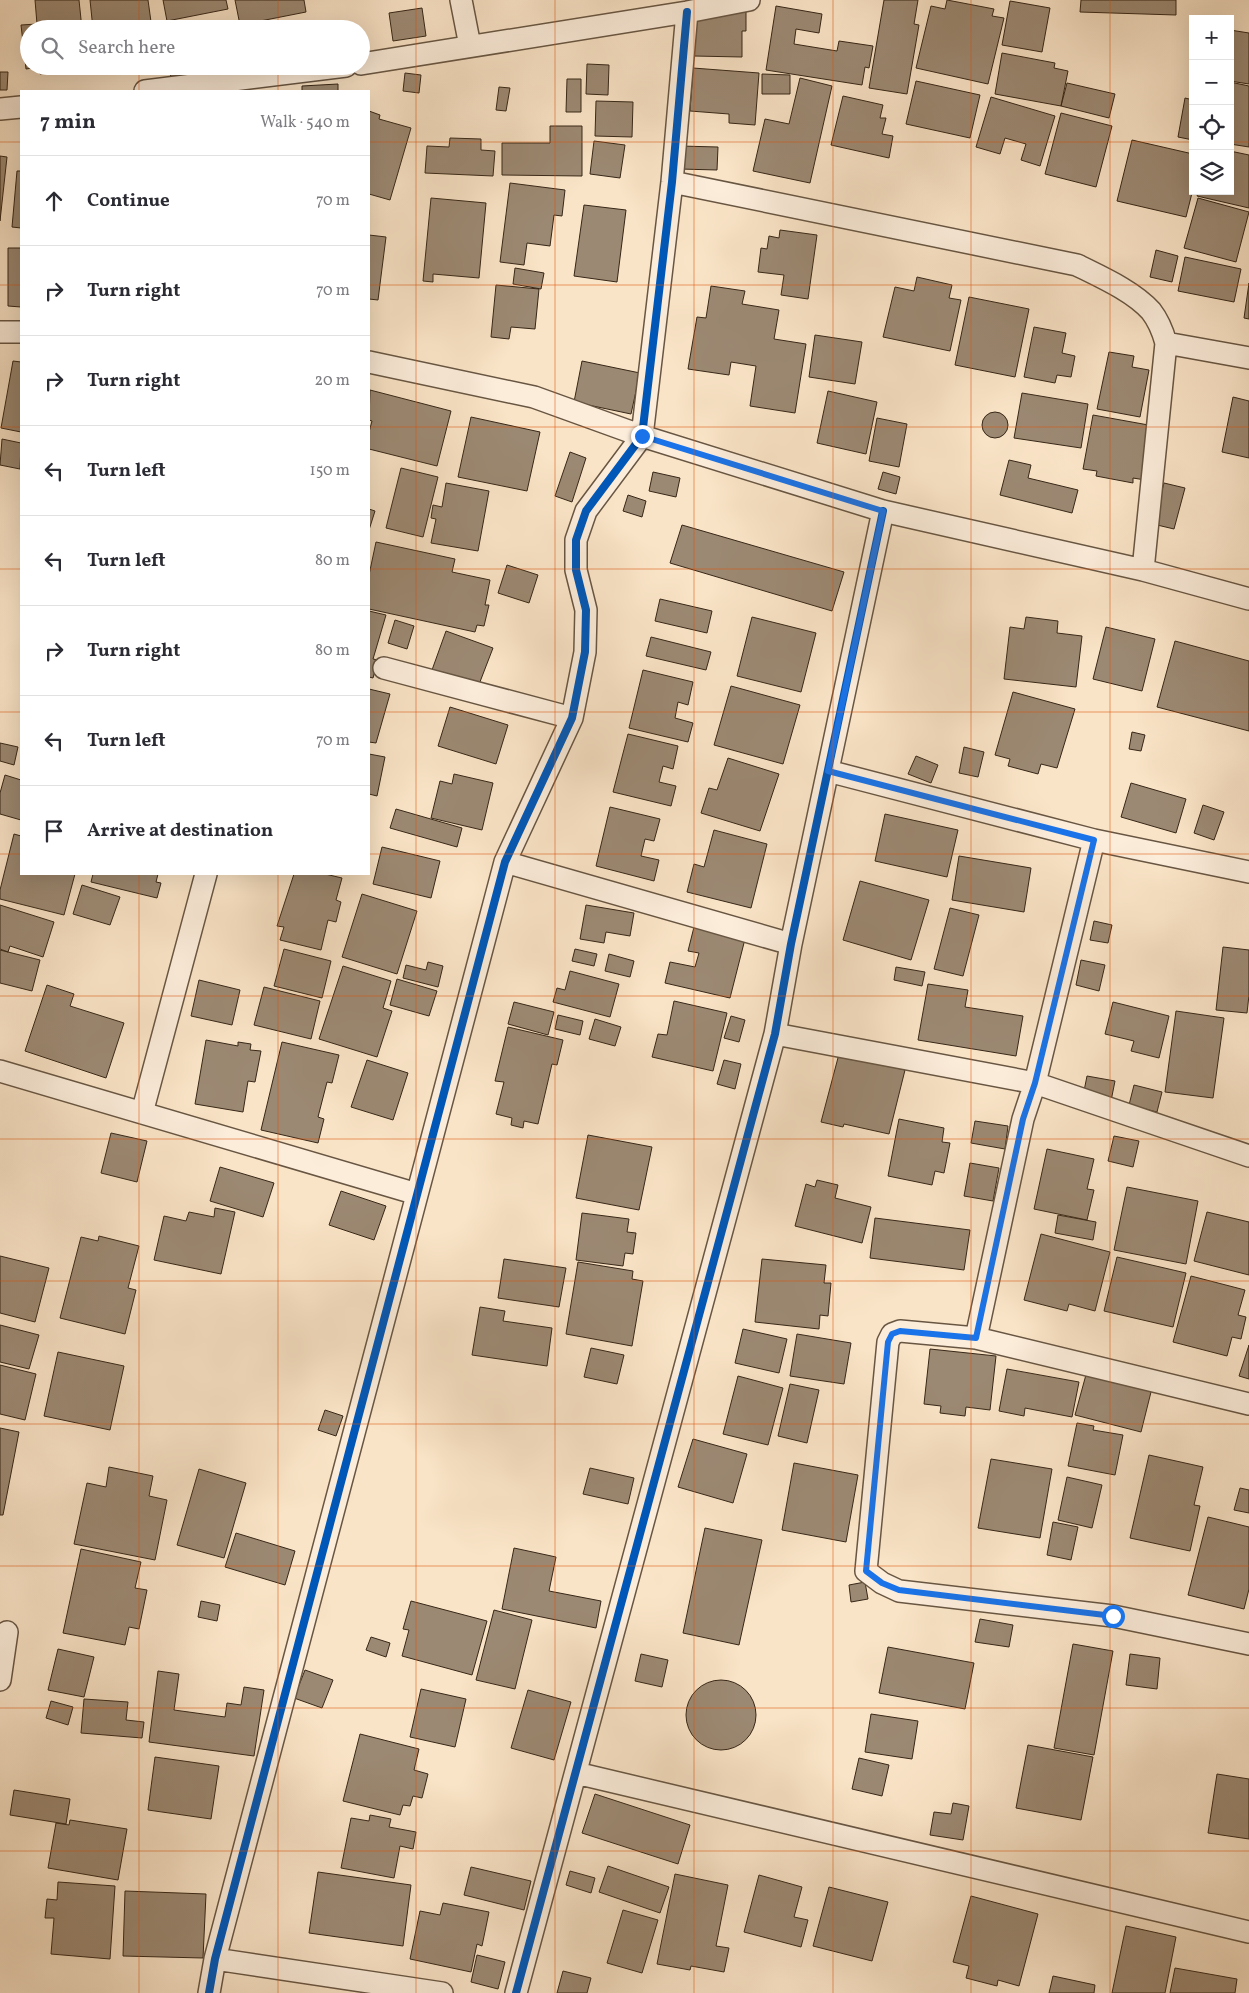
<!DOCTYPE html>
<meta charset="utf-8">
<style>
body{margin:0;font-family:Vollkorn,serif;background:#f2f2f3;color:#2b2b33}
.controls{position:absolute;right:15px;top:15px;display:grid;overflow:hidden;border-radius:0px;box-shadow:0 5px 20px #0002}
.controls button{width:45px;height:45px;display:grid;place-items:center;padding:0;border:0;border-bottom:1px solid #e1e1e2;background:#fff;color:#2b2b33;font:25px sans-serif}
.stop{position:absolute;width:15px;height:15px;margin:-11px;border:4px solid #1a73e8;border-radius:50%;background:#fff}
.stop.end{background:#1a73e8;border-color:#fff;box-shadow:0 1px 5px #0008}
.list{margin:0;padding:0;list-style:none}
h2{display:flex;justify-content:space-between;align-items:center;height:65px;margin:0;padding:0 20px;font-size:21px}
h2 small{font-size:16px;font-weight:400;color:#7c7c81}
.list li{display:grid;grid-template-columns:32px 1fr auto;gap:15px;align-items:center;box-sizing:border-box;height:90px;padding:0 20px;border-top:1px solid #e1e1e2}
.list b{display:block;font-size:19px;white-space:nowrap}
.list em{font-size:16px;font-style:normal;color:#7c7c81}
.icon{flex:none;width:28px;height:28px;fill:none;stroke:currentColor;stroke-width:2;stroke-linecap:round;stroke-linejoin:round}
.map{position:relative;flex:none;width:1249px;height:1993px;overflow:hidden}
.search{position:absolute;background:#fff;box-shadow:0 5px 20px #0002;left:20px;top:20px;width:350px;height:55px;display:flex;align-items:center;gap:12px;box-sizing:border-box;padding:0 18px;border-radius:28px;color:#7c7c81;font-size:19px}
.panel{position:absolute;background:#fff;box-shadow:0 5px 20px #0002;left:20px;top:90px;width:350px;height:785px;border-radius:0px}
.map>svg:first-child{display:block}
.building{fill:#9c8973;stroke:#372717}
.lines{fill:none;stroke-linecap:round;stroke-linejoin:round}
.minor-casing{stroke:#685643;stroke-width:24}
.minor{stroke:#fceddb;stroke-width:21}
.cycleway-casing{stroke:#fceddb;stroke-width:11}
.cycleway{stroke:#0057b8;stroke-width:8}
.route{stroke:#1a73e8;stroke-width:6}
.grid{fill:none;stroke:#df560d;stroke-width:1;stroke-opacity:0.55}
</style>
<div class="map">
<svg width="1249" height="1993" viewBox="0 0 1249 1993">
<rect width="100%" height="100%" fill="#fae4c7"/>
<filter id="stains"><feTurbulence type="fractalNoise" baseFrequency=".004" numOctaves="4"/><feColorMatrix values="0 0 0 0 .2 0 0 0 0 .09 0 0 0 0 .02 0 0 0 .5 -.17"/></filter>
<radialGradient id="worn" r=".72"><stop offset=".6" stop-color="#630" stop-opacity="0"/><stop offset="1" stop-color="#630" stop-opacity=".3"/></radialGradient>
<!-- building -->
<path class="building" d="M35,0H79L82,29H29V66H72V71L40,74L39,67L26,69L21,25L37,24Z
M90,0H148L152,29H93Z
M163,0H226L228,9L167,21Z
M235,0H304L306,12L240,25Z
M884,0H918L914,24L919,25L907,94L869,88Z
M947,0L994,9L992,16L1004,18L988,84L916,68L931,6L945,9Z
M1081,0H1176V15L1080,12Z
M1010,1L1050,8L1042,52L1002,45Z
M776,6L822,14L819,33L796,29L794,44L837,51L839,41L873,46L869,68L865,67L862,85L766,70Z
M422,8L426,36L393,41L389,13Z
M704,11L746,12V31H742V57L694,56L695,16Z
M1230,30L1249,33V84L1230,81Z
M1002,53L1055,63L1054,68L1068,71L1061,106L995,94Z
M587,64L609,65L608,95L586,94Z
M169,66H233V68L171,78Z
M693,68L759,73L755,125L729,123V114L690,111Z
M0,72H8L7,90H0Z
M405,73L421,75L419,93L403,91Z
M762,74L790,75V94H762Z
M800,78L832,86L810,183L753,171L765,119L789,124Z
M567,79H581V112H566Z
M916,81L980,95L970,138L906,124Z
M1230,82L1249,86V147L1230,144Z
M1067,83L1115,94L1109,118L1061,106Z
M338,84V91H302V86Z
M499,87L510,88L506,111L496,110Z
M843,96L883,105L880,118H886L882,134L893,136L889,158L831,145Z
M991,97L1055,116L1040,166L1021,160L1026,144L1005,138L1000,154L976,147Z
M1185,98L1193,100V140L1178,137Z
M596,101L633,102L632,137L595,136Z
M369,111L380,115L379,119L411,128L390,200L369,194Z
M1061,113L1112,126L1096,187L1045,174Z
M550,126H582V176L502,175V143H550Z
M450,138L481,139V150L495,151L493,176L425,173L427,146L449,147Z
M1132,140L1193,154V189L1186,217L1117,201Z
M594,141L625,145L620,178L590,174Z
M680,146L718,147L717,170L680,169Z
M1230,151L1249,155V208L1197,196L1199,191H1230Z
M0,156L7,157L0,221Z
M17,171H21V228L12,227Z
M510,183L565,190L562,216L554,215L550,246L527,243L524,265L500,262Z
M431,198L486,203L479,278L433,274V282L423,281Z
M1198,198L1249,212L1236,262L1184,248Z
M584,205L626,210L617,282L574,276Z
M780,230L817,235L808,299L781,295L784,275L758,272L761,248L767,249L769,236L779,238Z
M369,235L386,237L378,300L369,299Z
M8,248H21V307L8,306Z
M1156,250L1178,256L1172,282L1150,277Z
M1185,257L1241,269L1234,302L1178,291Z
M515,268L544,273L541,289L513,284Z
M917,277L952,285L949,298L961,300L950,351L883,337L895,287L914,291Z
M1249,283V319L1244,318Z
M496,285L539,289L535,329L511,327L509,339L491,337Z
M711,286L745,291L742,304L779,310L774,339L806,344L795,413L750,406L756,366L731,362L729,375L688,369L697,317L706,318Z
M969,297L1029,309L1015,377L955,365Z
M1034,327L1066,333L1062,353L1075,356L1071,377L1057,375L1055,383L1024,377Z
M815,335L862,342L855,384L809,377Z
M1109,352L1134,356L1132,367L1149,370L1140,417L1097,409Z
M13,361L21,362V432L1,428Z
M582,361L640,373L631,414L574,402Z
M370,390L451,411L437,466L369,449V432L372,421L369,420Z
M828,391L877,402L866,454L817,443Z
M1022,393L1088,404L1081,448L1014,438Z
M1233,397L1249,401V458L1222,452Z
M982 425a13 13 0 1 1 26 0a13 13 0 1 1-26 0Z
M1093,415L1154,426L1145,480L1133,478V483L1096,476L1097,471L1083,469Z
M471,417L540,432L527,491L458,477Z
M877,418L907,424L899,467L869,461Z
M2,439L21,443L20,469L0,465Z
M570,452L586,458L572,502L555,496Z
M1009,460L1031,465L1028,478L1078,490L1072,513L1000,495Z
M401,468L438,477L423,537L386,528Z
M653,472L680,478L676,497L649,491Z
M883,472L900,477L896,494L878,489Z
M446,483L489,491L478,551L431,543L436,519L431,518L433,505L442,507Z
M1164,483L1185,488L1174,529L1153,524Z
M628,495L646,501L642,517L623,511Z
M369,509L375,511L369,530Z
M682,525L844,572L832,611L670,563Z
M376,542L455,559L452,572L490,580L485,605H489L484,626L477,625L475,632L369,609V575Z
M507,565L538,575L529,603L498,593Z
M660,599L712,611L707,633L655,621Z
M369,611L386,615L373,659L378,660L373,678L369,677Z
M752,617L816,633L801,692L737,676Z
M1026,617L1058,621L1057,633L1082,636L1076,687L1004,679L1010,627L1024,629Z
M395,620L414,626L407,649L388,643Z
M1106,627L1155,639L1142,691L1093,679Z
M446,631L493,648L478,687L432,670Z
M651,637L711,652L706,670L646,656Z
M1175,641L1249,661V731L1157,707Z
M643,670L693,682L688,705L678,702L675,718L693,723L688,742L629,728Z
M731,686L800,705L783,764L714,745Z
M369,689L390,694L376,743L369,742Z
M1013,692L1075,709L1057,768L1041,764L1038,774L1008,766L1010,759L995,755Z
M450,707L508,725L496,764L438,746Z
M1132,732L1145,735L1141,751L1129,749Z
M628,734L678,746L673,769L663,766L659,782L676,786L671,806L613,792Z
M0,743L18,747L14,765L0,761Z
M964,747L984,752L978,777L959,773Z
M369,754L385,757L377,796L369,794Z
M916,756L938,765L931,783L908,774Z
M728,758L779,774L760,831L701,813L709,788L717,790Z
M454,774L493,783L482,830L431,818L440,781L452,784Z
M5,775L21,780V820L0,814V793Z
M1131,783L1186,799L1176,833L1121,817Z
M1203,805L1224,812L1214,840L1194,833Z
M610,807L660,819L654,841L645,839L641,856L659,860L654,881L596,866Z
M396,809L462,828L457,847L390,828Z
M885,814L958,830L947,877L875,861Z
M714,830L767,844L751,908L687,892L694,864L704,867Z
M14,834L21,836V874H75L64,915L0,899V890Z
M382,847L440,861L431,898L373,884Z
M959,856L1031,868L1024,912L952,900Z
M93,874H158L156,882L161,883L157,898L91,882Z
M294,874H325L342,878L336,900L341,902L336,922L328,920L321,950L280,940L284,927L277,926Z
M860,881L929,900L911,960L843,940Z
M82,885L120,897L110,925L73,914Z
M362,894L417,911L397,974L342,957Z
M0,905L54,922L43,957L10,946L8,952L0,949Z
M586,905L634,913L630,936L606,932L604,943L580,939Z
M950,908L979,915L963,976L934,969Z
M1094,921L1112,925L1108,943L1090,940Z
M694,927L745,939L730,998L665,983L670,962L695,967L699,953L688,951Z
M1223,947L1249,950V995L1247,1013L1216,1010Z
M284,949L331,961L322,998L274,986Z
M575,949L597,954L594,966L572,961Z
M0,950L40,960L32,991L0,983Z
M609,954L634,961L630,977L605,971Z
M1081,960L1105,965L1099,991L1076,985Z
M428,962L443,966L438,987L403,978L406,965L426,970Z
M343,966L391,981L383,1008L392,1011L377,1057L319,1039Z
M896,967L925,972L922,986L894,980Z
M570,971L619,984L610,1017L553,1002L557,988L565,990Z
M397,979L437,991L429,1016L390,1005Z
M199,980L240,990L232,1025L191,1016Z
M928,984L968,990L965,1007L1023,1016L1016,1056L918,1040Z
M47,985L74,994L70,1006L124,1023L106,1078L25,1051Z
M264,987L320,1001L311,1039L254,1025Z
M674,1001L727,1013L713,1071L652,1057L658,1034L667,1035Z
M514,1002L554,1012L548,1035L508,1024Z
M1113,1002L1169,1016L1159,1058L1131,1051L1134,1041L1105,1034Z
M1176,1011L1224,1018L1213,1098L1165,1092Z
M558,1015L583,1021L580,1035L555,1029Z
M731,1016L745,1020L739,1042L724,1038Z
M595,1019L621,1027L615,1046L589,1039Z
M508,1027L563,1040L557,1065L552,1064L538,1124L524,1121L523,1128L511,1125L512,1118L496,1114L504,1082L495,1081Z
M206,1040L238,1046V1042L251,1044L250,1050L261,1051L255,1082L248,1081L243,1112L195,1104Z
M282,1042L339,1055L332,1083L327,1082L318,1117L324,1119L318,1143L261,1130Z
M839,1054L905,1070L889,1134L844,1124L843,1127L821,1122Z
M367,1060L408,1073L393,1120L351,1107Z
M724,1060L741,1064L735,1089L717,1084Z
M1087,1076L1115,1081L1111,1101L1083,1096Z
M1134,1085L1162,1092L1157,1112L1129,1105Z
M899,1119L944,1128L942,1142L950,1143L944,1173L935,1171L932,1185L888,1176Z
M975,1121L1008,1126L1005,1149L971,1143Z
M111,1133L147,1141L137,1182L101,1173Z
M588,1135L652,1147L639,1210L576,1198Z
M1114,1136L1139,1141L1133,1167L1108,1161Z
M1047,1149L1094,1159L1087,1189L1094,1190L1087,1220L1034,1209Z
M970,1163L999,1168L993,1201L964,1196Z
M220,1167L274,1183L263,1217L210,1201Z
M817,1180L838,1185L835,1198L871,1207L862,1243L795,1226L806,1184L815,1187Z
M1127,1187L1198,1201L1186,1264L1114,1250Z
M341,1191L386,1206L374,1240L329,1225Z
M215,1208L235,1212L221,1274L154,1260L164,1216L186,1221L189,1212L214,1217Z
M1207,1212L1249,1222V1275L1194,1261Z
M582,1213L629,1219L627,1232L636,1233L633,1254L625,1253L623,1266L576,1260Z
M1058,1215L1096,1222L1093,1240L1055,1233Z
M875,1218L970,1230L964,1270L870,1258Z
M1041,1234L1110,1252L1095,1311L1069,1304L1067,1311L1024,1300Z
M99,1236L139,1246L128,1288L136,1290L125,1334L60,1318L81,1237L98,1241Z
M0,1256L49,1268L35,1322L0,1313Z
M1117,1257L1186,1273L1173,1327L1104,1311Z
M504,1259L566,1268L559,1307L498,1298Z
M762,1259L826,1265L824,1283H831L828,1316L820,1315L819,1329L755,1322Z
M578,1262L633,1271L632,1279L643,1281L632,1346L566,1334Z
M1191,1276L1245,1290L1238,1315L1246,1317L1241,1339L1232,1337L1227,1356L1173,1342Z
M480,1307L505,1311L503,1321L552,1328L547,1366L472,1355Z
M0,1325L39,1335L29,1369L0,1362Z
M743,1329L787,1339L779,1373L735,1363Z
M797,1334L851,1343L844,1384L790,1376Z
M1249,1345V1379L1239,1376Z
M591,1348L624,1355L617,1384L584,1377Z
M930,1349L996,1356L990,1410L966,1407L965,1416L940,1413L941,1406L924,1404Z
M58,1352L124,1366L110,1430L44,1416Z
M0,1365L36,1374L25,1420L0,1414Z
M1007,1369L1079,1382L1072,1417L1025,1408L1024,1416L999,1411Z
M1087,1371L1152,1388L1141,1432L1075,1415Z
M738,1376L783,1388L768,1445L723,1434Z
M790,1384L819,1390L807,1443L778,1436Z
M325,1410L343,1416L336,1436L318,1430Z
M1077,1423L1094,1426L1093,1430L1123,1435L1115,1475L1068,1466Z
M0,1428L19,1432L3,1515H0Z
M693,1439L747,1454L733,1503L678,1487Z
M1149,1455L1203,1467L1194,1505L1200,1506L1190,1551L1130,1538Z
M991,1459L1052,1469L1040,1538L978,1528Z
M794,1463L858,1475L846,1542L782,1530Z
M109,1467L153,1476L149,1496L167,1500L155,1560L74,1544L87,1483L106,1487Z
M590,1468L634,1478L628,1504L583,1494Z
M199,1469L246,1483L224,1558L177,1545Z
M1067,1477L1102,1485L1092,1528L1058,1520Z
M1240,1488L1249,1490V1513L1234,1510Z
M1208,1517L1249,1527V1589L1244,1609L1188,1595Z
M1053,1522L1078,1527L1071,1560L1047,1555Z
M705,1528L762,1540L739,1645L683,1633Z
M236,1533L295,1551L285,1585L225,1567Z
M514,1548L556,1557L549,1591L601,1601L596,1628L502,1609Z
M81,1549L141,1562L135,1588L147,1590L139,1629L129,1627L125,1645L63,1633Z
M865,1582L868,1599L851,1602L849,1585Z
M201,1601L220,1605L217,1621L198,1617Z
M411,1601L487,1621L472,1675L402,1656L409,1630L403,1629Z
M494,1610L532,1620L515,1689L476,1680Z
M980,1619L1013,1625L1009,1647L975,1642Z
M371,1637L390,1643L386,1657L366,1650Z
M1073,1644L1113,1651L1094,1755L1054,1748Z
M888,1647L974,1663L965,1709L879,1693Z
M58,1649L94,1657L84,1697L48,1690Z
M641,1654L668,1660L662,1687L635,1681Z
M1130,1654L1160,1658L1157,1689L1126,1685Z
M305,1670L333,1680L322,1708L294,1698Z
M158,1671L179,1674L174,1710L225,1717L227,1703L241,1705L244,1687L264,1690L254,1756L149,1742Z
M686 1715a35 35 0 1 1 70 0a35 35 0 1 1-70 0Z
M421,1689L466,1699L455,1747L410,1737Z
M528,1690L571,1702L554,1760L511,1748Z
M84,1699L128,1702L126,1720L144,1722L142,1738L81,1733Z
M51,1701L73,1707L68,1725L46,1718Z
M871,1714L918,1721L912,1759L865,1752Z
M360,1734L419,1749L414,1770L428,1774L422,1798L413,1796L410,1806L403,1805L400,1815L343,1801Z
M1028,1745L1093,1757L1081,1820L1016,1808Z
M155,1757L219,1766L211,1819L148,1810Z
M859,1758L889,1765L882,1796L852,1789Z
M1217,1774L1249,1779V1839L1208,1833Z
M14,1790L70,1799L66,1824L10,1815Z
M595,1794L690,1825L678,1864L582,1833Z
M953,1803L969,1806L963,1840L930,1835L934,1812L951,1814Z
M370,1815L391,1819L389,1827L416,1832L413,1849L400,1846L394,1878L341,1868L351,1818L369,1821Z
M70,1820L127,1829L118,1880L48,1868L56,1823L69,1825Z
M608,1866L669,1887L660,1913L599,1892Z
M471,1867L531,1881L524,1910L464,1895Z
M570,1871L595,1878L591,1893L566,1885Z
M318,1872L411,1885L403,1946L309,1933Z
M675,1874L728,1885L716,1946L729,1948L724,1972L691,1966L690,1970L657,1964Z
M759,1875L802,1887L794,1917L808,1920L801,1947L744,1932Z
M58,1882L115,1886L110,1959L51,1954L54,1918H45L47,1899L57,1900Z
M829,1887L888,1902L872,1961L813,1946Z
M125,1891L206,1894L203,1958L123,1956Z
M971,1896L1038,1914L1019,1986L998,1980L997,1986L966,1978L969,1966L953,1962Z
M443,1903L489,1912L482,1946L477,1944L471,1972L410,1959L420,1911L440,1915Z
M623,1910L658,1920L642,1973L607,1963Z
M1126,1926L1176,1937L1165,1993H1112Z
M477,1955L505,1962L498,1989L471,1982Z
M1175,1968L1237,1979L1235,1993H1170Z
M563,1971L591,1978L587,1993H557Z
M1053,1976L1095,1985L1094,1993H1049Z"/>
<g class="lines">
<defs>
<path id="minor" d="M461,0L470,46
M361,64L687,12L749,0
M145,91L346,66
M0,109L21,107
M672,182L1077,265C1101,277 1133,291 1151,311C1158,320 1163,332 1166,343L1143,570
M0,332H21
M1166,343L1249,358
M369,362L534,397L642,436L883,511L1143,570L1249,599
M384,668L572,718
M828,771L1094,840L1249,872
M505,862L791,944
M775,1034L1035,1083L1249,1156
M0,1071L417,1194
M142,1113L206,874
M976,1338L1023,1119L1035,1083L1094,840
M1249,1404L976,1338L900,1331L892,1334L888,1342L866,1571L882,1583L899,1591L1113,1616L1249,1644
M0,1680L7,1632
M576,1773L1249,1932
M215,1959L442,1993
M209,1993L215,1959L505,862L572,718L585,652L586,610L576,570V540L586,511L642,436L672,182L687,12
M516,1993L775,1034L791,944L883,511"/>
</defs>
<!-- minor casing -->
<use href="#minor" class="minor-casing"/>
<!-- minor -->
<use href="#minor" class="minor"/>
<defs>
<path id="cycleway" d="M209,1993L215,1959L505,862L572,718L585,652L586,610L576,570V540L586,511L642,436L672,182L687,12
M516,1993L775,1034L791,944L883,511"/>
</defs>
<!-- cycleway casing -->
<use href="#cycleway" class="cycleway-casing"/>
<!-- cycleway -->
<use href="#cycleway" class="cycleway"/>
</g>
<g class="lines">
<!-- route -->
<path class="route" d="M642,436L883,511L828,771L1094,840L1035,1083L1023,1119L976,1338L900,1331L892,1334L888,1342L866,1571L882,1583L899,1590L1113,1616"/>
</g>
<!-- grid -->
<path class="grid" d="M139,0V29M278,0V29M416,0V1993M555,0V1993M694,0V1993M833,0V1993M971,0V1993M1110,0V1993M139,66V91M278,66V91M0,142H21M369,142H1193M1230,142H1249M0,285H21M369,285H1249M0,427H21M369,427H1249M0,569H21M369,569H1249M0,712H21M369,712H1249M0,854H21M369,854H1249M139,874V1993M278,874V1993M0,996H1249M0,1139H1249M0,1281H1249M0,1424H1249M0,1566H1249M0,1708H1249M0,1851H1249"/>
<rect width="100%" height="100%" filter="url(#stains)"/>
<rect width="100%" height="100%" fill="url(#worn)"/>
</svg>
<div class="controls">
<button>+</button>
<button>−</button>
<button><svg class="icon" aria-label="locate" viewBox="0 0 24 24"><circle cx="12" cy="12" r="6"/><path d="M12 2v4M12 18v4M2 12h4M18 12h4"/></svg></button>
<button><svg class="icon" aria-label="layers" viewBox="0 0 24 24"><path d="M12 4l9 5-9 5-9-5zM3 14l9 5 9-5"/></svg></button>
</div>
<div class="stop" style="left:1113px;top:1616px"></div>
<div class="stop end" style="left:642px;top:436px"></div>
<div class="search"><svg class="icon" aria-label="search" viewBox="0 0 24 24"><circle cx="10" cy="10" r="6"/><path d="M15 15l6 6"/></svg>Search here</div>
<section class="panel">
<h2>7 min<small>Walk · 540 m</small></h2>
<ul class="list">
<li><svg class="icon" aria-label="ahead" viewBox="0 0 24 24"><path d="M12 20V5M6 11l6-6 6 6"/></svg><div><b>Continue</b></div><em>70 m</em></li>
<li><svg class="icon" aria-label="right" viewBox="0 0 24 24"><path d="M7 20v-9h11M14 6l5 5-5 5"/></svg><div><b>Turn right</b></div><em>70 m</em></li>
<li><svg class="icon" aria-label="right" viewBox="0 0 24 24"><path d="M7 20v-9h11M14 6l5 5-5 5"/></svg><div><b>Turn right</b></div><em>20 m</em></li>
<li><svg class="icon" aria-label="left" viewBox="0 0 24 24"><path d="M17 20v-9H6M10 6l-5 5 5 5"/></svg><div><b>Turn left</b></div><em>150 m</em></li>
<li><svg class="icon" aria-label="left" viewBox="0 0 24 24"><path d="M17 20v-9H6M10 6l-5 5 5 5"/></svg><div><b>Turn left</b></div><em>80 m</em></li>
<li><svg class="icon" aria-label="right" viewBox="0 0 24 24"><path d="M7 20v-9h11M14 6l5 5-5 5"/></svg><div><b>Turn right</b></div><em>80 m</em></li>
<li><svg class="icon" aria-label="left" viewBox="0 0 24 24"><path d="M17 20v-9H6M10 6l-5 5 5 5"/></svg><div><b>Turn left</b></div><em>70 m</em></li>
<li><svg class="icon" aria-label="arrive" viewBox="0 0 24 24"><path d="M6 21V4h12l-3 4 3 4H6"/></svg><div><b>Arrive at destination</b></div></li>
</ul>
</section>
</div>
